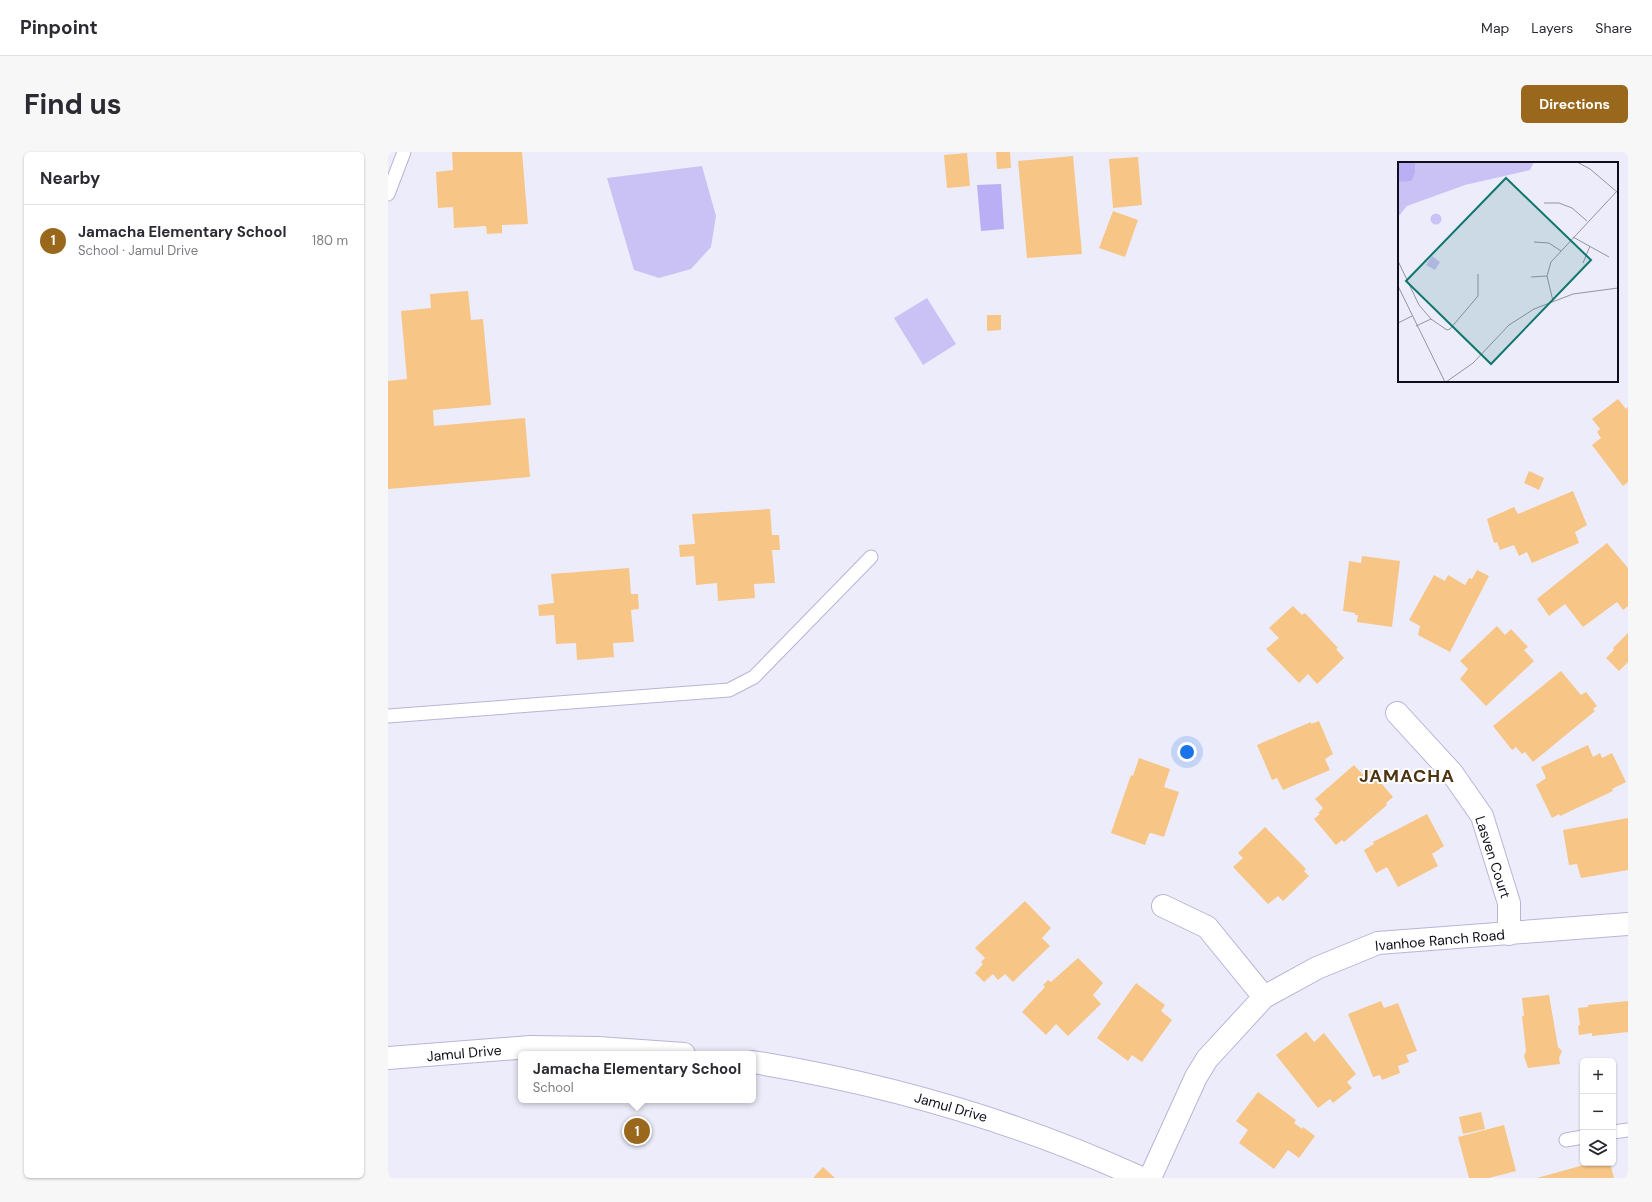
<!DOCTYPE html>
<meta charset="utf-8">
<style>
body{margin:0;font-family:"DM Sans",sans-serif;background:#f7f7f7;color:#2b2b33}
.controls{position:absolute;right:12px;bottom:12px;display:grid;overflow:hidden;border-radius:6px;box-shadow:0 1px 3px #0004}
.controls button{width:36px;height:36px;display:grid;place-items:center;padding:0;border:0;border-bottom:1px solid #e1e1e2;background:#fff;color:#2b2b33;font:20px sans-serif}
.you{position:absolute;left:799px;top:600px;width:14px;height:14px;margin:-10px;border:3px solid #fff;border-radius:50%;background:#1a73e8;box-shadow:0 0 0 6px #1a73e833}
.badge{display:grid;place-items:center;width:26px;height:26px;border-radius:50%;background:#9a681c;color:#fff;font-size:13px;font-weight:700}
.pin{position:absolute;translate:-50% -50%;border:2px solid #fff;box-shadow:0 1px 4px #0006}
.popup{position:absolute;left:130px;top:899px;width:238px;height:52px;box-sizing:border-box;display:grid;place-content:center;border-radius:6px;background:#fff;filter:drop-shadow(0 1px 3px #0005);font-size:13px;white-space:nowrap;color:#7c7c81}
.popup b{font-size:15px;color:#2b2b33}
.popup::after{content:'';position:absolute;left:50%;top:100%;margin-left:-8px;border:8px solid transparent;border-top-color:#fff}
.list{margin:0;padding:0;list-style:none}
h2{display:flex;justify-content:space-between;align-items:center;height:52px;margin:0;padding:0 16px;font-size:17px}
h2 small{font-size:13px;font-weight:400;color:#7c7c81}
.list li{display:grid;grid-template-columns:26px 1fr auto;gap:12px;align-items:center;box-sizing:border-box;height:72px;padding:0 16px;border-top:1px solid #e1e1e2}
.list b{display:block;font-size:15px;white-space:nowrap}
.list p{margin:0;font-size:13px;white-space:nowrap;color:#7c7c81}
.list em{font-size:13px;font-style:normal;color:#7c7c81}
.icon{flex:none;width:22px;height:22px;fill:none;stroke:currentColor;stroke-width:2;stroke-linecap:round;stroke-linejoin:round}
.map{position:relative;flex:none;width:1240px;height:1026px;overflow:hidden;border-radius:6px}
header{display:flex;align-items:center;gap:24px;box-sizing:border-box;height:56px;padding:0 20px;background:#fff;border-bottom:1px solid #e1e1e2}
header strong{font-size:19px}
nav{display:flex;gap:22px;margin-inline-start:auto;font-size:14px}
.intro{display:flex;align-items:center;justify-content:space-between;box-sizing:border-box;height:96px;padding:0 24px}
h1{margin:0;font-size:28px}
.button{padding:10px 18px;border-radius:6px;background:#9a681c;color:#fff;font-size:14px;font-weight:700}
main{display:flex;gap:24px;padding:0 24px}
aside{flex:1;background:#fff;border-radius:6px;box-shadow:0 1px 3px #0004}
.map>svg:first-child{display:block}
.green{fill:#cac2f5}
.water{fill:#baaef4}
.building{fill:#f7c586}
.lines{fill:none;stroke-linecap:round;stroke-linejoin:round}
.service-casing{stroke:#b9b4d6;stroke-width:15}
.minor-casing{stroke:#b9b4d6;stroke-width:24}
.tertiary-casing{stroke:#b9b4d6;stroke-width:24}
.service{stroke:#fff;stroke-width:13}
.minor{stroke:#fff;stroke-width:22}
.tertiary{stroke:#fff;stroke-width:22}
.labels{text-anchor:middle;stroke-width:4;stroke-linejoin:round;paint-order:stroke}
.street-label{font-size:14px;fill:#100e1a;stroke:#fff}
.district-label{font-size:18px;font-weight:bold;letter-spacing:1px;fill:#4d3412;stroke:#fff}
.inset-road{fill:none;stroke:#9593a0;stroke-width:1}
.view{fill:#0f766e;fill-opacity:0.15;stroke:#0f766e;stroke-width:2}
.inset-edge{fill:none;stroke:#100e1a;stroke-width:2}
</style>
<header>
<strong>Pinpoint</strong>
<nav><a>Map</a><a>Layers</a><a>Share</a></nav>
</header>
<div class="intro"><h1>Find us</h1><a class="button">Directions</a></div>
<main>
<aside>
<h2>Nearby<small></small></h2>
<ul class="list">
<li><span class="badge">1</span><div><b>Jamacha Elementary School</b><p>School · Jamul Drive</p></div><em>180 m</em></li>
</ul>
</aside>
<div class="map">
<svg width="1240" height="1026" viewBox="0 0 1240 1026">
<rect width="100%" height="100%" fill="#edecfa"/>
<!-- green -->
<path class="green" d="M314,14L328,64L323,95L303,117L271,126L246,118L219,26Z
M539,146L568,192L535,213L506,166Z"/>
<!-- water -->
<path class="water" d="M613,32L616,77L593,79L589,33Z"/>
<!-- building -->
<path class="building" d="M64,0H134L140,72L114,73V81L99,82L98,74L66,76L65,55L50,56L48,20L65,18Z
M608,0H622L623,16L609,17Z
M579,1L582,34L559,36L556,3Z
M685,4L694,102L639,106L630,9Z
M750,5L754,53L725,56L721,7Z
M725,59L750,68L737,105L711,96Z
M80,139L83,168L95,167L103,253L45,258L46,274L137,266L142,325L0,337V229L19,227L13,159L43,156L42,142Z
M599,163H613V178L599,179Z
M1230,247L1238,257L1240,255V330L1235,334L1204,293L1213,286L1209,280L1212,277L1204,267Z
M1141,319L1156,326L1151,338L1136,331Z
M1185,339L1199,373L1187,380L1191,391L1144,411L1139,400L1131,404L1126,393L1112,398L1109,390L1106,391L1099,367L1126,355L1130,362Z
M382,357L384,383H391L392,398H384L387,431L366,432L367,446L330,449L329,431L308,433L306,404L292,405L291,393L307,392L304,362Z
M1219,391L1240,416V454L1235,458L1229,450L1195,475L1177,452L1161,464L1149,447Z
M974,404L1012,409L1004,475L969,470L970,463H967V461L955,459L961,409L973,411Z
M241,416L243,442H250L251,457L243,458L246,490L225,491L226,505L189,508L188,491L168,492L166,463L151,464L150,453L166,451L163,422Z
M1089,418L1101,424L1062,500L1030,483L1032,474L1021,468L1046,423L1057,429L1060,423L1077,433L1081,426L1084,427Z
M905,454L914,463L917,461L950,496L948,497L956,506L929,532L920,522L911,531L878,497L891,486L881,476Z
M1109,474L1117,483L1123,477L1140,495L1136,498L1146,509L1098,554L1072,527L1080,517L1072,509Z
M1240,481V510L1231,519L1218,506L1226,498L1225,496Z
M1173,519L1193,543L1198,540L1209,554L1205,557L1207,559L1145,610L1137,600L1134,602L1128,595L1124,598L1105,574Z
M931,569L945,602L937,607L942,618L895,638L889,626L884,628L869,593L923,570V572Z
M1200,593L1205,605L1212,601L1214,606L1224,601L1238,630L1224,637L1225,639L1172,664L1171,662L1164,666L1148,633L1158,626L1153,615Z
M751,606L782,617L776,635L791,640L776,685L763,681L761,682L757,693L723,681L743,623L745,624Z
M966,613L975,623L982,618L1005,645L998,651L999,653L956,690L954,688L948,693L926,667L932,662L930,661L935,656L927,647Z
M1039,662L1056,694L1044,702L1050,714L1010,735L999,715L988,721L976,698L986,692L985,690Z
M1240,666V718L1193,726L1189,712L1181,713L1175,678Z
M877,675L918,717L916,719L921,724L895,749L890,744L880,752L845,715L855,706L850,701Z
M637,749L663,776L654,786L662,794L625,830L617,822L610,828L605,822L596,830L587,821L595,812L593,810L597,806L587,796Z
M690,806L715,831L705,843L713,852L680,884L668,872L658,883L634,860L657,835L655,833L660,828L663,830Z
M748,831L777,853L773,859L784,868L754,910L744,903L740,909L709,886Z
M1161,843L1170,895L1174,899L1171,906L1172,912L1140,916L1136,904L1138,899L1134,864H1136L1134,846Z
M993,849L996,856L1010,851L1029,899L1018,903L1021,910L1010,914L1012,921L994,928L992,923L985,925L960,862Z
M1240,849V880L1204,884V881L1191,883L1190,874L1192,873L1190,856L1200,855V853Z
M918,880L926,890L936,881L968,922L959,930L964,936L945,951L942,947L930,956L888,903Z
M870,940L908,968L906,971L914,977L915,975L927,984L911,1006L900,998L886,1017L851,991L860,978L848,969Z
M1093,960L1097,977L1075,982L1071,965Z
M1116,973L1128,1019L1101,1026H1081L1070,985Z
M1203,1011H1222L1226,1026H1149Z
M435,1015L447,1026H425Z"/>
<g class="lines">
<defs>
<path id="service" d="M0,42L16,0
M0,564L341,538L366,525L483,405
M1225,980L1240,978
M1178,988L1195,985"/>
<path id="minor" d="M1009,561L1064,621L1094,664L1121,751V782
M775,754L819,775L876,845
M762,1026L808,925L819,907L876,845L929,816L990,791L1240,772"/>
<path id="tertiary" d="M0,906L142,895L210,896L296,902
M365,910C499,932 629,969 753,1026"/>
</defs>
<!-- service casing -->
<use href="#service" class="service-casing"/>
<!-- minor casing -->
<use href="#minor" class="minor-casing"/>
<!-- tertiary casing -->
<use href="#tertiary" class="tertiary-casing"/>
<!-- service -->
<use href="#service" class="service"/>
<!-- minor -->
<use href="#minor" class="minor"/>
<!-- tertiary -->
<use href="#tertiary" class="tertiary"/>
</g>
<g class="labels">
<!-- street labels -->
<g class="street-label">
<text transform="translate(1105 705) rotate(72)" y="5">Lasven Court</text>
<text transform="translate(1052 788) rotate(-5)" y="5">Ivanhoe Ranch Road</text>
<text transform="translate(76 901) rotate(-5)" y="5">Jamul Drive</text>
<text transform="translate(563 955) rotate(16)" y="5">Jamul Drive</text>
</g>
<!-- district labels -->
<g class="district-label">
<text x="1019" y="630">JAMACHA</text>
</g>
</g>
<!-- overview -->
<g transform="translate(1010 10)">
<rect width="220" height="220" fill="#edecfa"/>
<path d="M0,0H136L132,8L67,23L9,44L0,55ZM32.5 57a5.5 5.5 0 1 1 11 0a5.5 5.5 0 1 1-11 0ZM34,94L42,100L37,108L28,103Z" fill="#cac2f5"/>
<path d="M0,0H17V10L14,18L8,20L0,19Z" fill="#baaef4"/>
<path class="inset-road" d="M179,0L192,7L219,30M146,41H161L174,46L189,59M175,75L211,95M136,80L151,81L163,89M0,99L21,143L33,157L49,168L52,167L80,134V112M185,101L192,84M133,115L149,114M0,124L47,220M155,139L149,114L153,100L220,28M0,161L14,154M18,164L33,157M48,220L75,201L111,163L136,147L175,132L220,126"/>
<path class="view" d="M108,16L193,98L93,202L8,119Z"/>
<rect width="220" height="220" class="inset-edge"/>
</g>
</svg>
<div class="controls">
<button>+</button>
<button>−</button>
<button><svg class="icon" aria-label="layers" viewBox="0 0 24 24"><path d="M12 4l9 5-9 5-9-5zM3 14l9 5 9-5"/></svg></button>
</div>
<div class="you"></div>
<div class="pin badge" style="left:249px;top:979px">1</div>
<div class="popup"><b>Jamacha Elementary School</b>School</div>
</div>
</main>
